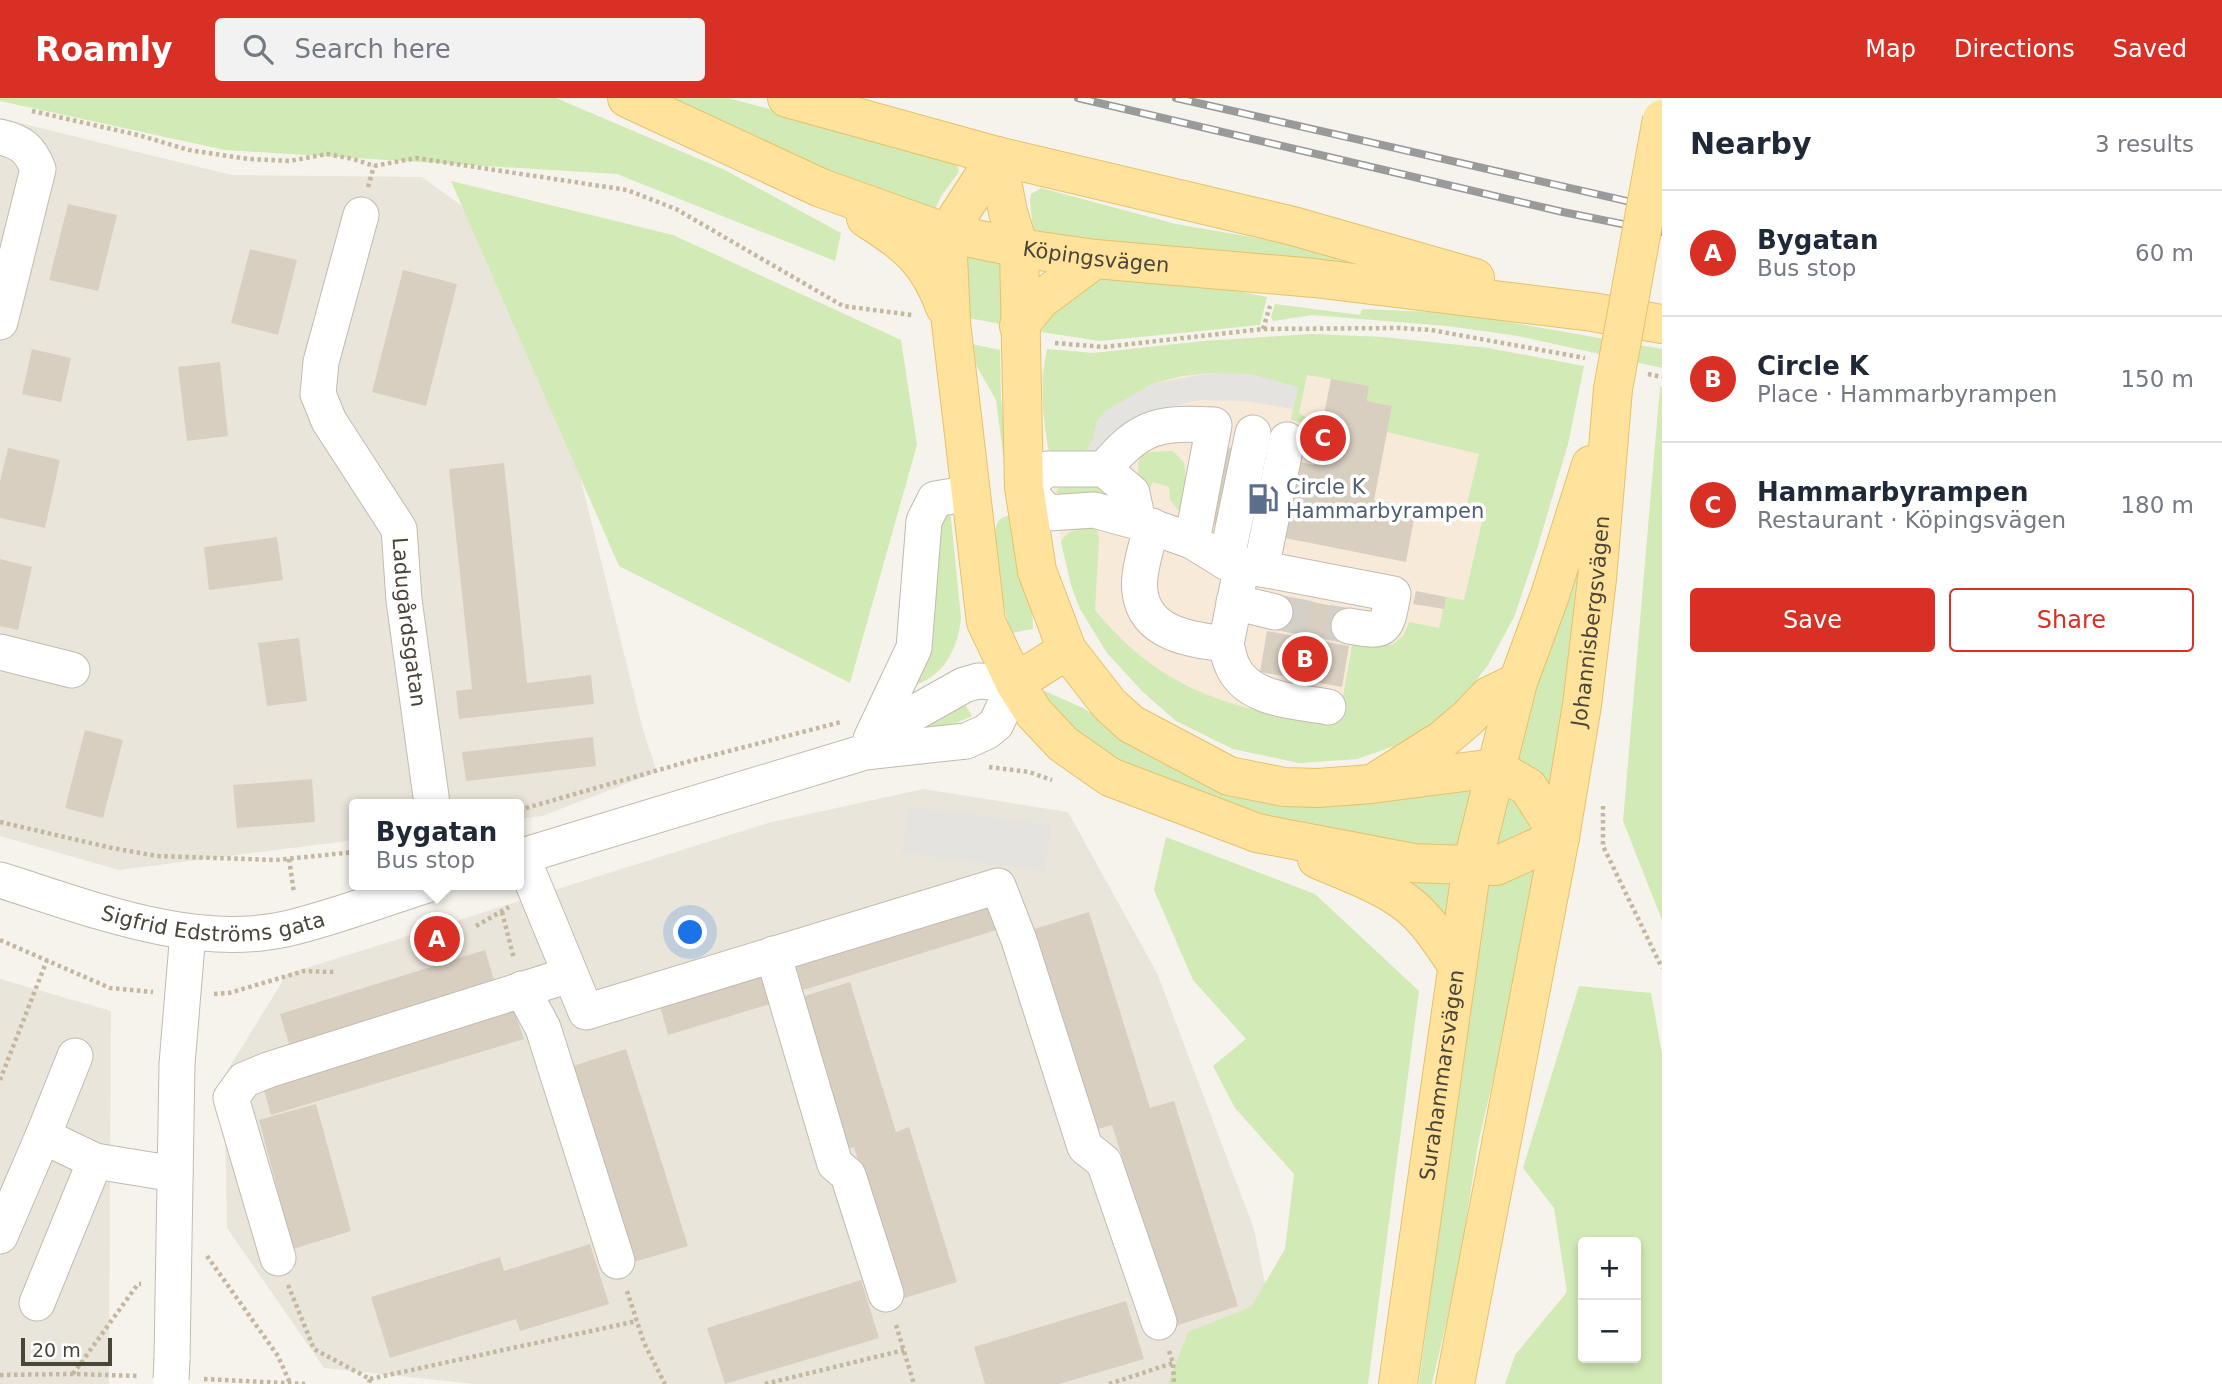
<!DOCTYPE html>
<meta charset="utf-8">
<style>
body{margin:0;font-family:"DejaVu Sans",sans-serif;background:#f2f2f3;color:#1f2937}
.controls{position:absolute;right:21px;bottom:21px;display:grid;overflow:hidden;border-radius:7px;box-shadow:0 4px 10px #0003}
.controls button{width:63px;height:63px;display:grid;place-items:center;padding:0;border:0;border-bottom:2px solid #e0e1e3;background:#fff;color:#1f2937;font:35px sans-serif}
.scale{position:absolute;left:21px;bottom:18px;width:91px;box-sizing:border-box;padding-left:7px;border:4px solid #4b4439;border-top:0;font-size:19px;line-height:24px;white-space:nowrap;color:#4b4439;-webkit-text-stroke:5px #fff;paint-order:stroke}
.you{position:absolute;left:691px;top:835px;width:24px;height:24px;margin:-18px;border:5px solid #fff;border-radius:50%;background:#1a73e8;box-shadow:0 0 0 10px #1a73e833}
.badge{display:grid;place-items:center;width:46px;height:46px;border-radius:50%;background:#d93025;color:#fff;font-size:23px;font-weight:700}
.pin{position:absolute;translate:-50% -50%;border:4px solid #fff;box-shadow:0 2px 7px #0006}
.popup{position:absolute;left:349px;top:701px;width:175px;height:91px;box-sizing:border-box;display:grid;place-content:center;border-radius:7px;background:#fff;filter:drop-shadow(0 2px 5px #0005);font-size:23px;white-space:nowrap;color:#747a83}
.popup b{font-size:26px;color:#1f2937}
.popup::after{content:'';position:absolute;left:50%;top:100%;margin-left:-14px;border:14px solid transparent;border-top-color:#fff}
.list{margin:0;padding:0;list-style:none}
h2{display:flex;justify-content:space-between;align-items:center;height:91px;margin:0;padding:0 28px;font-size:30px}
h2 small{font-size:23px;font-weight:400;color:#747a83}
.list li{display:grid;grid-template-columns:46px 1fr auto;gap:21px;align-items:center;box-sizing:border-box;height:126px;padding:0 28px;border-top:2px solid #e0e1e3}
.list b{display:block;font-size:26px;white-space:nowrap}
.list p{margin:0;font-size:23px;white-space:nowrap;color:#747a83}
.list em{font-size:23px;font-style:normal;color:#747a83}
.actions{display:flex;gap:14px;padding:21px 28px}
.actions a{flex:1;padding:16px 0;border:2px solid #d93025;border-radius:7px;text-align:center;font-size:24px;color:#d93025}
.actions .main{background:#d93025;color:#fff}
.icon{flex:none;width:38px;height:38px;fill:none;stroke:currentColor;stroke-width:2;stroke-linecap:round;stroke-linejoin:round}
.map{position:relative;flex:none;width:1662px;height:1286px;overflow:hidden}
header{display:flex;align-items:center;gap:42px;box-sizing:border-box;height:98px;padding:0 35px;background:#d93025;color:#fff}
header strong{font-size:33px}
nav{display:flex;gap:38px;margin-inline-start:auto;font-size:24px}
.search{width:490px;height:63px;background:#f2f2f3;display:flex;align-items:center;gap:18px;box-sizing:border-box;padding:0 24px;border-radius:7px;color:#747a83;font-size:26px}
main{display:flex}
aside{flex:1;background:#fff}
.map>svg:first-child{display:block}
.residential{fill:#eae5da}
.commercial{fill:#f7ead8}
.green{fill:#d2eab5;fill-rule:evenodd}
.parking{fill:#e5e3e0}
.building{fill:#d8cfc1}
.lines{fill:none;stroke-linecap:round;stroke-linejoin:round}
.minor-tunnel{stroke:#d4d0c8;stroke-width:35;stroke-dasharray:35 18;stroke-linecap:butt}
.minor-casing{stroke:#c2bbae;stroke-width:37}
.major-casing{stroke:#e6c16a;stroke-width:40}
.path{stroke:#c4b79f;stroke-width:4.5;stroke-dasharray:3.5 3.5;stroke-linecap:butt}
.minor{stroke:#fff;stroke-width:35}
.major{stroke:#ffe39c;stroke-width:38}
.rail-casing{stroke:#9a9a9a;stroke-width:8}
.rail{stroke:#fff;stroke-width:5;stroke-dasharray:16;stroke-linecap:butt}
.minor-bridge-casing{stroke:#c2bbae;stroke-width:37;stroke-linecap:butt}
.major-bridge-casing{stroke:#e6c16a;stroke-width:40;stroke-linecap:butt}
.minor-bridge{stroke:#fff;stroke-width:35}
.major-bridge{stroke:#ffe39c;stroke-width:38}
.labels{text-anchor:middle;stroke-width:7;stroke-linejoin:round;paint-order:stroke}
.street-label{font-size:21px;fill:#4b4439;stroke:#fff}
.service-label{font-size:21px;fill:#4e5e75;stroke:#fff;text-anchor:start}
</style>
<header>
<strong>Roamly</strong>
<div class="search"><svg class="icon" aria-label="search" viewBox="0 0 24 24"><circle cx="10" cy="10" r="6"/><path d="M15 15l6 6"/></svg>Search here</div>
<nav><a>Map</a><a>Directions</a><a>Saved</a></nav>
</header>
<main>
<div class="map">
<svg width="1662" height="1286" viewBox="0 0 1662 1286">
<rect width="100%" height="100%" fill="#f6f3ec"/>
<!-- residential -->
<path class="residential" d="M0,20L231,77L422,79L524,153L643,632L657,674L542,718L519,721V706H355V742L119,772L0,738Z
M923,691L1068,714L1157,875L1254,1131L1271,1215L1187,1286H475L324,1270L227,1130L224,978L287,876L768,725Z
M0,881L111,913L109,1286H0Z"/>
<!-- commercial -->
<path class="commercial" d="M1311,236L1383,239L1488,250L1584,268L1568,346L1537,451L1514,519L1488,567L1358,661L1299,665L1233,651L1176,623L1143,594L1107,555L1080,511L1071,487L1061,444L1045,330L1041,280L1047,251L1093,255L1205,243Z"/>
<!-- green -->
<path class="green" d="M0,0H556L725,72L841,135L835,163L617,76L225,52L0,3Z
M664,0H728L923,52L944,60L958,69L959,74L941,98L933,117L897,106Z
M451,83L673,137L901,242L917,347L850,585L619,468Z
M1041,90L1176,126L1307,149L1366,166L1034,142L1030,102L1031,96Z
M968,157L1008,162L1001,226L968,220L966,165Z
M1102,180L1222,190L1267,199L1260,227L1100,243L1041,234C1058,201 1066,194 1102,180Z
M1275,206L1360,217L1362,211L1457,215L1662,251V270L1518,238L1447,228L1312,217L1273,223L1271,219Z
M1311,236L1383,239L1488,250L1584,268L1568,346L1537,451L1514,519L1488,567L1452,614L1409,643L1357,661L1299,665L1233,651L1176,623L1143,594L1107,555L1080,511L1071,487L1061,444C1069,430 1081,429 1096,430L1099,441L1095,512C1138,565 1185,594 1251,611C1261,614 1272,618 1282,619C1298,620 1324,612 1341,610L1353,542L1392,547L1403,538L1409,524L1439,530L1446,499L1464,502L1485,411L1467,406L1479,356L1387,334L1392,308L1367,303L1369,288L1307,277L1299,315L1319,328L1291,322L1297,289L1211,275L1182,278L1152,286L1097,323L1093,342L1085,355L1066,358L1049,353C1042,317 1040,287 1047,251L1093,255L1205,243Z
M972,246L1000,252L1001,301L1008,371H1005L996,302L977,269Z
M1660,288L1662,289V822L1623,723Z
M1173,353L1184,365L1189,406L1179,413L1170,402L1169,389L1153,384L1149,391L1140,387C1134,353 1142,354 1173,353Z
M1087,385L1117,396L1116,398L1094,394L1061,398L1056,394L1059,390Z
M950,411L961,520C958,550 945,577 915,587L935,436Z
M1012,417L1032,506L1033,531L1011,535C1005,515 988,440 998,424C1001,419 1007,418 1012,417Z
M1584,462L1556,700L1511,662L1574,475Z
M1045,593L1083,610L1189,678L1478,684L1462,758L1351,741L1233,709L1143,677L1090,646L1042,597Z
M965,606L972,618L945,630L913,633Z
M1502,691L1519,703L1538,731L1488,757Z
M1166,739L1315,796L1419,893L1368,1286H1168L1188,1234L1251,1209L1285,1151L1294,1076L1235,1010L1213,968L1246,941L1193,882L1154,792Z
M1536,772L1527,835L1478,1046L1459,1168L1432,1286H1419L1485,782L1513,779Z
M1394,778L1459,784L1451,832Z
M1579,888L1651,895L1662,956V1286H1505L1515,1257L1567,1194L1554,1110L1523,1070ZM1583,1144H1636V1260H1583Z"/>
<!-- parking -->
<path class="parking" d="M1211,275L1251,276L1298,289L1293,311L1244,303L1198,302L1164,310L1139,320L1102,363L1085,355L1093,342L1097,323L1105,313L1152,286Z
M908,708L1051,727L1045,773L902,755Z"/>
<!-- building -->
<path class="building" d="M68,106L117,117L98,193L49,182Z
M250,151L297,162L278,237L231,225Z
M403,172L457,186L426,308L372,294Z
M32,251L71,260L61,304L22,296Z
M220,264L228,338L187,343L178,269Z
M1331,281L1369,288L1367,303L1392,308L1374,402L1416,410L1406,464L1210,425L1225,349L1314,367Z
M8,350L60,362L45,430L0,420V384Z
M504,365L527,585L591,577L594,606L459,621L456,593L472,591L449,371Z
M277,439L283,482L209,492L204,449Z
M0,461L32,469L18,532L0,528Z
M1416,493L1446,499L1444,511L1413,506Z
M1278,497L1352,512L1346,545L1271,530Z
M1267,533L1349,548L1342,589L1260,574Z
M299,540L307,603L267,608L258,545Z
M85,632L123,642L103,720L65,710Z
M593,639L596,668L466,683L462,654Z
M312,681L315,724L237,730L233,687Z
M995,805L1003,830L803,892L795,866Z
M1089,814L1150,1010L1174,1003L1238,1208L1175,1228L1112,1027L1091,1033L1028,833Z
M485,852L495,885L290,949L280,916Z
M772,874L780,903L668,937L660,908Z
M850,884L896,1034L909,1029L957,1184L901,1201L854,1049L842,1053L795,901Z
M514,912L524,941L271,1017L263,989Z
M626,951L688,1148L631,1165L570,969Z
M316,1006L351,1133L293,1151L259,1022Z
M590,1146L609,1206L520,1233L516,1221L390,1260L371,1199L500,1159L504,1173Z
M861,1182L879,1240L725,1286L707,1230Z
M1126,1203L1144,1261L1059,1286H985L974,1249Z"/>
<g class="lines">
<!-- minor-tunnel -->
<path class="minor-tunnel" d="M1275,514L1349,528"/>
<defs>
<g id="minor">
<path d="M0,39C22,44 30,51 38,71L0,224"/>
<path id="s1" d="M361,117L321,264L318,296L329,323L399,431L404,502L432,706"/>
<path d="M1104,371H1047L1024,389L1048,415L1094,412L1138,424L1192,443L1214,327C1159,324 1140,327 1104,371L1132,395L1138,424"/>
<path d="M1152,428C1147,446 1137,476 1140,494C1145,536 1191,542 1226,546L1242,467"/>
<path d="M1192,443L1226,464L1393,496C1386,533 1387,535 1349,528"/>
<path d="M1226,464L1253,335"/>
<path d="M1261,471L1287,342"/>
<path d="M1234,504L1275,514"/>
<path d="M1226,546C1228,553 1229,561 1232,567C1247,603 1296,603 1328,609"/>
<path d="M0,554L72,572"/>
<path d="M871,641L914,550L924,423L935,401L972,395"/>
<path d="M519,759L865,654L966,643L986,634L996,626L1015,585L978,583L964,587L907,619L865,654"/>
<path d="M522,759L586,914L998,788L1019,842L1085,1049L1104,1064L1159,1224"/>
<path id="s2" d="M0,782C90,810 195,853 290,830C336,819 382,801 427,787"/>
<path d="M773,856L835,1066L848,1077L886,1196"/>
<path d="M522,891L543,930L617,1163"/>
<path d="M43,1038L75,958"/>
<path d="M0,1138L43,1038L95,1063L175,1076"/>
<path d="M278,1160L231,1000L244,982L268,972L569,877"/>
<path d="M37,1205L95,1063"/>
<path d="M172,1261L177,966L188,834"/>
</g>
<g id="major">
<path id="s3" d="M627,0L821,90L947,135L1019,150L1095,161L1314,180L1592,214L1662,226"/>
<path d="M787,0L997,58L1293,128L1475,180"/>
<path d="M997,58L947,135L951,225L986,524L1015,585L1034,615L1063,646L1110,679L1257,735L1413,765L1496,768L1560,739"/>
<path d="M997,58L1008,114L1019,150L1024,389L1037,473L1067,552L1109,606L1131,626L1229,678L1284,689L1318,690L1371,686L1495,670L1528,689L1560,739"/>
<path d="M866,120C907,146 928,162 945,209"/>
<path d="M1019,228L1040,202L1095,161"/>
<path d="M1015,585L1067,552"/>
<path d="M1380,681L1442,642L1468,620L1489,598L1518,584"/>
<path d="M1317,761C1346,774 1379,785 1405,804C1427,820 1442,845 1457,867"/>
<path id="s4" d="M1398,1286L1472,767L1518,584L1550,497L1591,367"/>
<path id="s5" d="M1455,1286L1560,739L1582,607L1597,481L1613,291"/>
</g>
</defs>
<!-- minor casing -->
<use href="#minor" class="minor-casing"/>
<!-- major casing -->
<use href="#major" class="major-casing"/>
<!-- path -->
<path class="path" d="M32,13L138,37L189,52L248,61L290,63L327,56L353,61L374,68L416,60L627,92L676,111L843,208L912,217
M368,89L374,68
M1263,231L1270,208
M1055,245L1104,249L1263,231L1400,230L1431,232L1585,260
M1648,276L1662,279
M989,669L1029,674L1052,682
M1603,708V748L1662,870
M519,712L683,665L841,624
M0,724L112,750L157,758L276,762L355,754
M289,761L294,795
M502,814L514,861
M476,828L509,809
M0,842L110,890L153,894
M214,896L229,895L304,873L334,874
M0,982L47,862
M207,1158L278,1258L290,1285
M288,1187L314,1251L370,1281L369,1286
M627,1193L644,1245L665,1286
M896,1227L914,1286
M1169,1253L1173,1265L1174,1286
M73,1276L138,1186H141
M0,1277L73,1276L139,1278
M204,1281L305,1286
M370,1281L637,1223
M765,1286L904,1252
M1109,1286L1173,1265"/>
<!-- minor -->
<use href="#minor" class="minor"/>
<!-- major -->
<use href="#major" class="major"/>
<defs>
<path id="rail" d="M1078,0L1563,114L1662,134
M1176,0L1662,111"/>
</defs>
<!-- rail casing -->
<use href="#rail" class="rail-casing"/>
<!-- rail -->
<use href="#rail" class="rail"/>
<defs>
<path id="minor-bridge" d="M171,1281L172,1261"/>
<path id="major-bridge" d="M1613,291L1662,21"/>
</defs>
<!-- minor-bridge casing -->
<use href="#minor-bridge" class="minor-bridge-casing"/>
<!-- major-bridge casing -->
<use href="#major-bridge" class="major-bridge-casing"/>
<!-- minor-bridge -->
<use href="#minor-bridge" class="minor-bridge"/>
<!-- major-bridge -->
<use href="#major-bridge" class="major-bridge"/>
</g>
<!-- icons -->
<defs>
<symbol id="fuel-bare" viewBox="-9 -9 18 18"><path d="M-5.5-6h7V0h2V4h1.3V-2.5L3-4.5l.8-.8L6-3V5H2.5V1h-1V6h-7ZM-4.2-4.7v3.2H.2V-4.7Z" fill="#5c6f8a" stroke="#fff" stroke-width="2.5" paint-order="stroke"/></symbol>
</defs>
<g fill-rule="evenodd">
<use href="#fuel-bare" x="1241" y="379" width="44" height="44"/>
</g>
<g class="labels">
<!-- street labels -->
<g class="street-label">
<text dy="7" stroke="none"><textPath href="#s3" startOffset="499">Köpingsvägen</textPath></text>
<text dy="7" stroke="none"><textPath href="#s5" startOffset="775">Johannisbergsvägen</textPath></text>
<text dy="7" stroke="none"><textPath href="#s1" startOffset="436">Ladugårdsgatan</textPath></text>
<text dy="7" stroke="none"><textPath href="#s2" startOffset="220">Sigfrid Edströms gata</textPath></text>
<text dy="7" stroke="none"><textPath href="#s4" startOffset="312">Surahammarsvägen</textPath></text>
</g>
<!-- service labels -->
<g class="service-label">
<text x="1286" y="396">Circle K<tspan x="1286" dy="24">Hammarbyrampen</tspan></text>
</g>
</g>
</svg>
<div class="controls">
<button>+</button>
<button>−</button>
</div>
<div class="scale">20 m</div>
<div class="you"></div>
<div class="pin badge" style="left:437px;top:841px">A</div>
<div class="popup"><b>Bygatan</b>Bus stop</div>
<div class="pin badge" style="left:1305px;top:561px">B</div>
<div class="pin badge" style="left:1323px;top:340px">C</div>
</div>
<aside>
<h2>Nearby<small>3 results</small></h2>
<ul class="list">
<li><span class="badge">A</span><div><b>Bygatan</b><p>Bus stop</p></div><em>60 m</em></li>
<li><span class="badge">B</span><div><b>Circle K</b><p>Place · Hammarbyrampen</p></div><em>150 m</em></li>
<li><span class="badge">C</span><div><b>Hammarbyrampen</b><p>Restaurant · Köpingsvägen</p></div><em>180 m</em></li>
</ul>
<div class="actions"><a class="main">Save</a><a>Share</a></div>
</aside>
</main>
